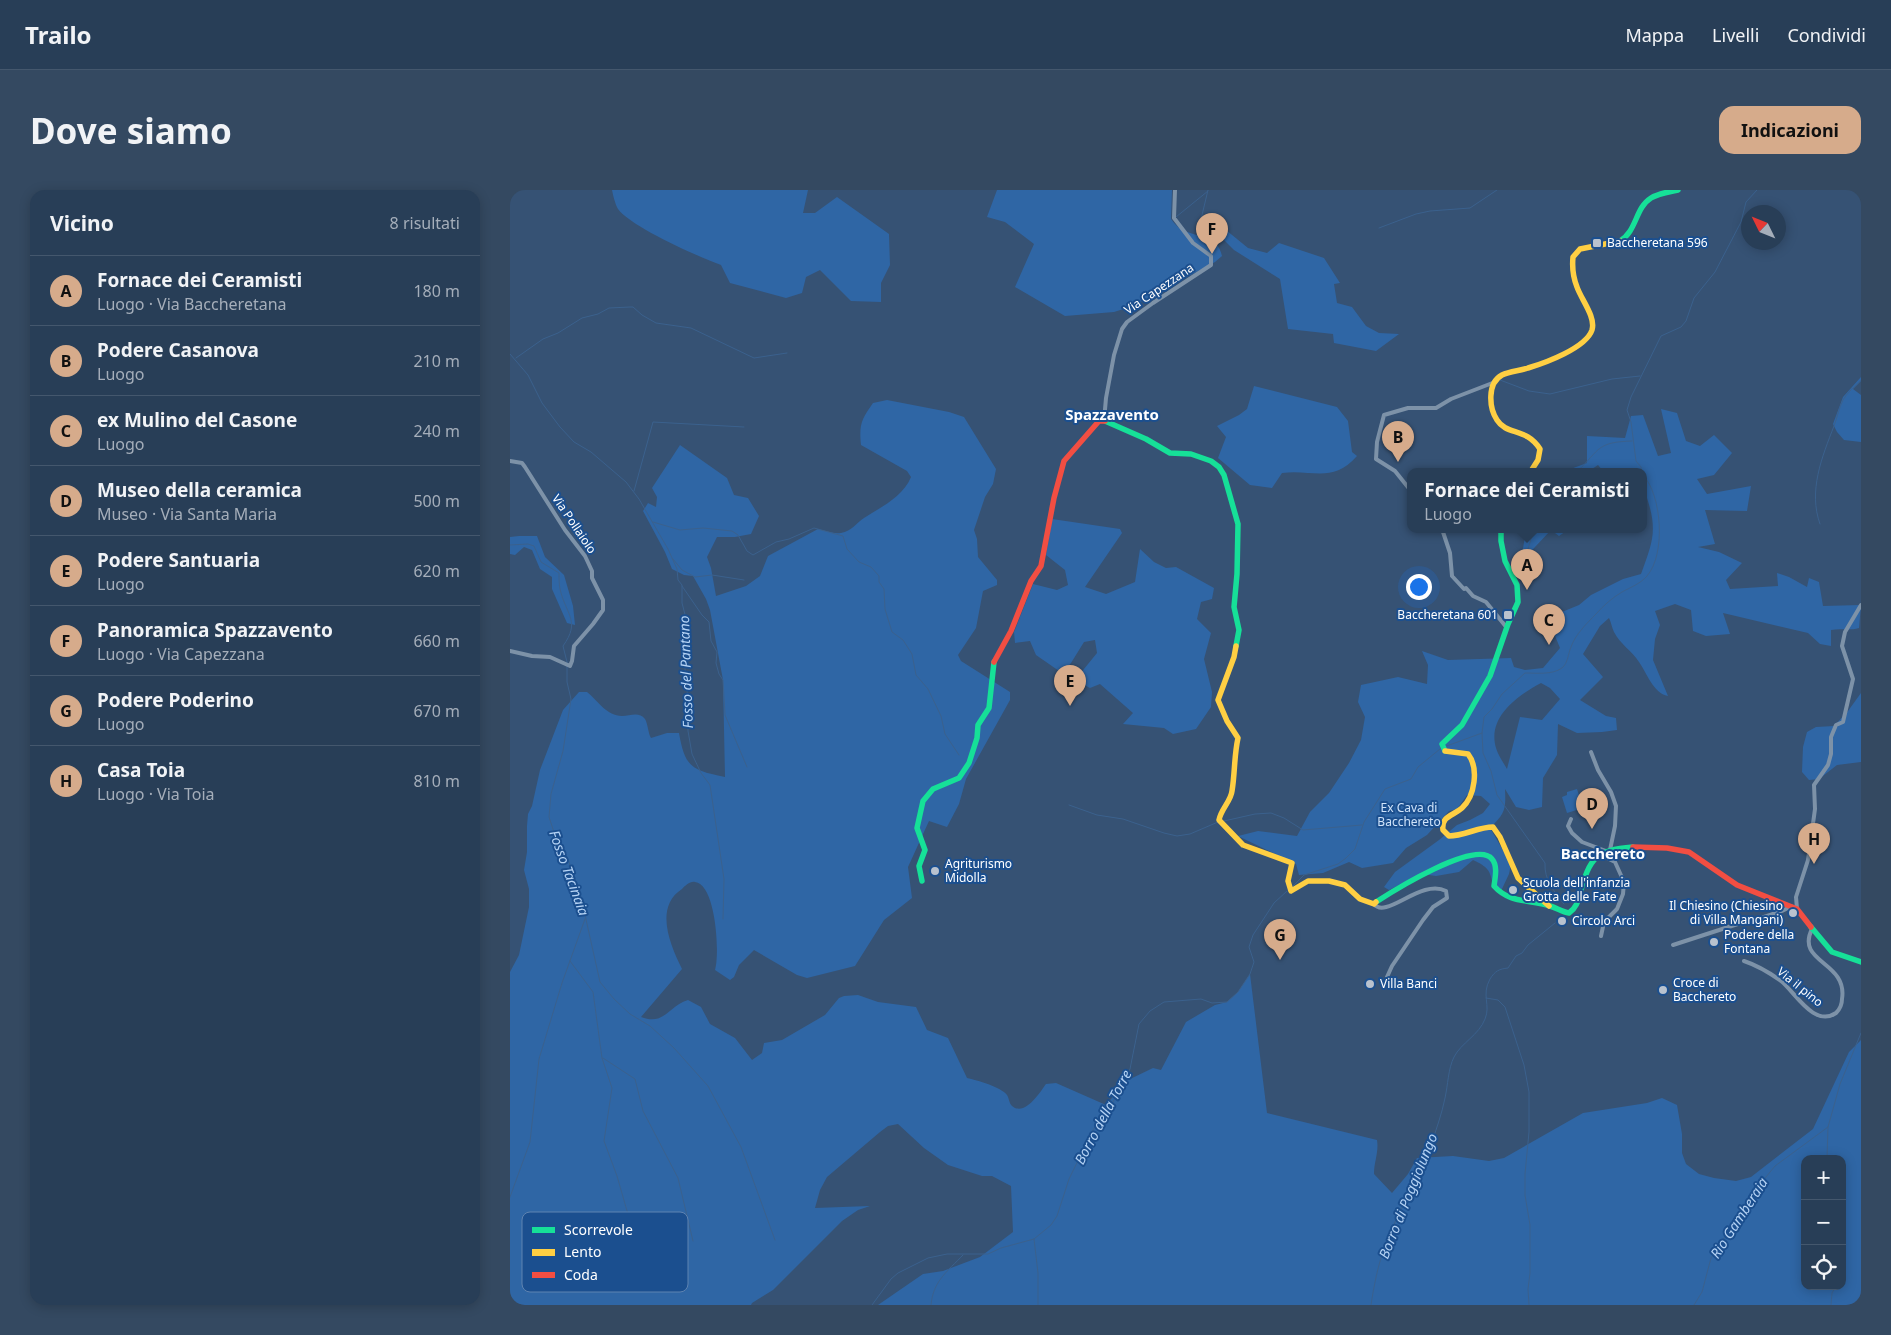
<!DOCTYPE html>
<html lang="it">
<meta charset="utf-8">
<style>
body{margin:0;font-family:"Noto Sans",sans-serif;background:#344961;color:#f1f3f6}
.controls{position:absolute;right:15px;bottom:15px;display:grid;overflow:hidden;border-radius:10px;box-shadow:0 2px 12px #0003}
.controls button{width:45px;height:45px;display:grid;place-items:center;padding:0;border:0;border-bottom:1px solid #44576d;background:#283e57;color:#f1f3f6;font:25px sans-serif}
.compass{position:absolute;left:1231px;top:15px;width:45px;height:45px;border-radius:50%;background:#283e57;box-shadow:0 2px 12px #0003;rotate:313deg}
.you{position:absolute;left:908px;top:396px;width:18px;height:18px;margin:-12px;border:4px solid #fff;border-radius:50%;background:#1a73e8;box-shadow:0 0 0 8px #1a73e833}
.badge{display:grid;place-items:center;width:32px;height:32px;border-radius:50%;background:#d6ab8b;color:#111;font-size:16px;font-weight:700}
.pin{position:absolute;translate:-50% -41px;filter:drop-shadow(0 1px 2px #0008)}
.pin::after{content:'';position:absolute;top:26px;width:18px;height:15px;background:inherit;clip-path:polygon(0 0,100% 0,50% 100%)}
.popup{position:absolute;left:897px;top:278px;width:240px;height:65px;box-sizing:border-box;display:grid;place-content:center;border-radius:10px;background:#283e57;filter:drop-shadow(0 1px 4px #0005);font-size:16px;white-space:nowrap;color:#a5aeba}
.popup b{font-size:19px;color:#f1f3f6}
.popup::after{content:'';position:absolute;left:50%;top:100%;margin-left:-10px;border:10px solid transparent;border-top-color:#283e57}
.list{margin:0;padding:0;list-style:none}
h2{display:flex;justify-content:space-between;align-items:center;height:65px;margin:0;padding:0 20px;font-size:21px}
h2 small{font-size:16px;font-weight:400;color:#a5aeba}
.list li{display:grid;grid-template-columns:32px 1fr auto;gap:15px;align-items:center;box-sizing:border-box;height:70px;padding:0 20px;border-top:1px solid #44576d}
.list b{display:block;font-size:19px;white-space:nowrap}
.list p{margin:0;font-size:16px;white-space:nowrap;color:#a5aeba}
.list em{font-size:16px;font-style:normal;color:#a5aeba}
.icon{flex:none;width:28px;height:28px;fill:none;stroke:currentColor;stroke-width:2;stroke-linecap:round;stroke-linejoin:round}
.map{position:relative;flex:none;width:1351px;height:1115px;overflow:hidden;border-radius:15px}
header{display:flex;align-items:center;gap:30px;box-sizing:border-box;height:70px;padding:0 25px;background:#283e57;border-bottom:1px solid #44576d}
header strong{font-size:24px}
nav{display:flex;gap:28px;margin-inline-start:auto;font-size:18px}
.intro{display:flex;align-items:center;justify-content:space-between;box-sizing:border-box;height:120px;padding:0 30px}
h1{margin:0;font-size:35px}
.button{padding:12px 22px;border-radius:15px;background:#d6ab8b;color:#111;font-size:18px;font-weight:700}
main{display:flex;gap:30px;padding:0 30px}
aside{flex:1;background:#283e57;border-radius:15px;box-shadow:0 2px 12px #0003}
.map>svg:first-child{display:block}
.green{fill:#2f66a5;fill-rule:evenodd}
.lines{fill:none;stroke-linecap:round;stroke-linejoin:round}
.stream{stroke:#3b618d;stroke-width:1}
.street{stroke:#7d92a8;stroke-width:4}
.fast{stroke:#16e098;stroke-width:5.5}
.slow{stroke:#ffcf43;stroke-width:5.5}
.jam{stroke:#f24e42;stroke-width:5.5}
.poi-dot{fill:#b9c2ce;stroke:#1b4f8f;stroke-width:2}
.labels{text-anchor:middle;stroke-width:4;stroke-linejoin:round;paint-order:stroke}
.poi-label{font-size:12px;fill:#fff;stroke:#1b4f8f;text-anchor:start}
.street-label{font-size:12px;fill:#fff;stroke:#1b4f8f}
.park-label{font-size:12px;fill:#cfe3fa;stroke:#1b4f8f}
.water-label{font-size:14px;font-style:italic;fill:#b5d3f5;stroke:#1b4f8f}
.quarter-label{font-size:15px;font-weight:bold;fill:#fff;stroke:#1b4f8f}
.key{fill:#1b4f8f;stroke:#5f84b1;stroke-width:1}
.key-label{font-size:14px;fill:#fff}
</style>
<header>
<strong>Trailo</strong>
<nav><a>Mappa</a><a>Livelli</a><a>Condividi</a></nav>
</header>
<div class="intro"><h1>Dove siamo</h1><a class="button">Indicazioni</a></div>
<main>
<aside>
<h2>Vicino<small>8 risultati</small></h2>
<ul class="list">
<li><span class="badge">A</span><div><b>Fornace dei Ceramisti</b><p>Luogo · Via Baccheretana</p></div><em>180 m</em></li>
<li><span class="badge">B</span><div><b>Podere Casanova</b><p>Luogo</p></div><em>210 m</em></li>
<li><span class="badge">C</span><div><b>ex Mulino del Casone</b><p>Luogo</p></div><em>240 m</em></li>
<li><span class="badge">D</span><div><b>Museo della ceramica</b><p>Museo · Via Santa Maria</p></div><em>500 m</em></li>
<li><span class="badge">E</span><div><b>Podere Santuaria</b><p>Luogo</p></div><em>620 m</em></li>
<li><span class="badge">F</span><div><b>Panoramica Spazzavento</b><p>Luogo · Via Capezzana</p></div><em>660 m</em></li>
<li><span class="badge">G</span><div><b>Podere Poderino</b><p>Luogo</p></div><em>670 m</em></li>
<li><span class="badge">H</span><div><b>Casa Toia</b><p>Luogo · Via Toia</p></div><em>810 m</em></li>
</ul>
</aside>
<div class="map">
<svg width="1351" height="1115" viewBox="0 0 1351 1115">
<rect width="100%" height="100%" fill="#365274"/>
<!-- green -->
<path class="green" d="M102,0H298L293,23H305L327,7L379,44L380,75L371,93V112L341,111L310,80L296,87L292,103L276,108L220,93L211,75C189,67 121,37 108,19C105,14 103,5 102,0Z
M487,0H662L661,29C664,33 668,38 673,40C688,48 708,45 712,66L705,72L623,116L604,122L555,126L505,97L524,54L495,32L477,27Z
M716,40L738,58L757,63L769,53L814,68L830,93L824,94L827,113L842,117L856,136L869,143L889,144L866,161L824,153L823,144L778,139L770,89L724,60L710,46Z
M1351,187V191L1343,199L1351,205V252L1334,250L1327,242L1323,234L1333,207Z
M744,196L827,217L838,231L842,262L847,266C822,294 803,279 772,283L762,298L740,295L708,268L716,247L707,236L729,225L737,219Z
M377,210L439,222L454,227L486,279L483,294L475,307L464,340L467,349L468,367L487,390V395L473,401L466,438L448,465L451,471L500,502V510L456,589L449,614L437,637L419,631L398,677L402,708L374,730L345,776L297,788L287,785L244,760L229,775L224,787L220,790L205,780C210,764 206,694 185,692C180,691 175,696 172,699C144,717 160,755 172,779L131,827C155,836 158,816 178,810L191,817L200,834L225,848L242,870L252,863L254,853L272,850L315,825L329,808L334,806L348,805L368,812L406,817L417,840L438,848L457,888C467,890 491,897 497,905C499,908 499,913 502,916C515,927 530,902 536,894L546,893L596,915L616,891L643,878L651,880L676,832L705,815L717,812L728,802L740,784L757,923L867,950C869,962 864,972 864,984L882,1003L898,984L907,968L943,966L979,971L994,968L1073,923L1137,913L1152,908L1167,915L1172,944V963L1176,974L1189,984L1204,988L1226,991L1241,987L1303,939L1339,862L1351,850V1115H368L413,1084L433,1081L470,1067L503,1042L501,996L482,986H472L438,975L414,958L388,934L378,936L370,942L317,987L310,1000L305,1018L360,1016L348,1020L332,1031L263,1100L242,1113L241,1115H0V782L9,765L19,717V699L14,680L17,662V636L18,624L22,616L30,580L53,520L69,502H77C88,511 97,526 112,526C120,526 129,521 135,529C138,534 138,543 141,548L157,543H169C175,577 181,580 215,587L213,490L200,420L196,409L183,386L174,385L162,379L155,362L133,321L138,313L146,317L147,307L142,298L170,255L217,288L224,305L238,308L249,326L241,344L225,347H207L197,367L201,378L206,406L236,396L250,386L258,366L308,339C317,341 323,344 331,343C342,341 346,333 354,328C371,317 393,307 401,287L397,281L351,255C349,235 351,230 363,213ZM1295,969H1332V1096H1295Z
M1151,219L1167,223L1176,251L1190,256L1204,245L1222,263L1204,285L1187,289L1197,304L1241,296L1237,321L1195,320L1205,354L1188,357L1209,362L1232,373L1216,390L1220,399L1268,396L1267,383L1279,387L1297,397L1299,388L1309,392L1313,416L1351,415L1349,438C1339,441 1331,438 1321,440V456L1310,454L1298,443L1213,423L1220,444L1196,446L1183,441L1181,420L1165,414L1145,421L1150,435L1145,449L1143,470L1158,506C1143,503 1137,483 1129,472C1122,461 1110,454 1104,442C1102,438 1101,432 1099,428L1090,436L1073,464L1093,487L1070,510L1096,526L1106,528L1107,540L1092,542L1067,543L1048,534L1047,565L1033,588L1032,617L1019,620L1006,617L995,599C996,620 995,623 980,638L1001,674L999,684L991,701L983,695C980,680 978,677 963,670L949,682L926,686L912,684L879,700L874,697L885,682L929,650L947,635L960,630L973,623L980,614L971,606L957,605L947,619L939,621L917,645L896,658L883,673L852,678L839,672L813,683L789,685L786,674L728,646L748,641L787,646L800,622L819,603L839,573L851,550L855,527L848,512L851,495L888,487L917,494L918,475L912,461L938,470L1001,468L1004,477L1015,480L1033,478L1050,458L1043,441L1047,424L1069,415L1081,405L1113,389L1131,384C1143,351 1148,340 1136,305L1133,304V281H1093L1088,275L1079,281H1055L1077,273V246L1115,248L1121,226L1133,225L1148,266L1161,263ZM1031,493L1040,498L1050,509L1032,530L1010,527L997,579C993,572 988,565 986,558C977,527 1007,506 1031,493Z
M542,329L610,339L612,343L575,397L596,404L625,392L630,359L644,372L656,378L666,377L704,398L702,409L691,412L687,429L701,443L694,469L702,502L701,517L686,539L663,544L654,538L613,534L623,523L590,494L580,498L565,490L587,463L585,450L574,452L561,473L552,483L526,465L520,451L505,453L504,442L523,394L547,400L558,395L555,380L536,365Z
M1016,339H1059L1049,346L1041,340L1011,372Z
M9,346H27L35,367L54,385L63,416L65,435L57,433L42,399V387L30,379L22,360L14,357L5,365L0,364V347Z
M1351,503V572L1327,575L1309,589L1299,590L1292,582L1293,557L1297,542L1306,537L1324,536L1338,521Z
M1067,599L1073,618L1057,623L1052,607L1057,605V602Z"/>
<g class="lines">
<!-- stream -->
<path class="stream" d="M666,27L698,1
M869,38L906,24L920,21L960,18L987,0
M688,42L698,0
M0,164L18,185L32,213L50,237L64,252L81,262L116,292L129,309L158,359L167,379L168,390L172,395V413L178,436L175,479L177,493L178,541L182,564L191,583L200,595L214,689L213,729
M6,168L33,149L48,143L72,128L88,124L99,118L120,117H123L132,125L146,133L181,138L244,168L277,163
M990,190L1019,201L1040,204L1102,189L1130,186
M1068,281C1090,259 1087,252 1122,251
M1132,281L1131,277L1126,271L1121,232L1117,220L1121,207L1151,146L1171,137L1176,131L1184,108L1205,82L1231,32L1236,12L1247,0
M124,301L143,232L234,237
M143,332L170,340L193,338L222,341L228,345L237,361L243,365L266,352L279,349L304,338L333,346L337,359L349,372L361,377L369,386V392L374,399L375,419L382,442L393,450L402,464L406,485L418,499L431,526L435,544L449,565
M1310,334C1298,301 1312,267 1324,236C1327,228 1329,218 1333,210C1337,203 1345,196 1351,190
M0,355L18,354L24,356L31,372L49,383C49,388 49,394 50,399C56,425 71,431 53,456L57,472V492L61,509L53,561L41,604L39,627L46,648L59,672L71,707L90,792L104,809L120,824L140,836L164,858L198,896L231,957L265,1050
M1018,359L1024,339
M163,369L172,380L185,387L202,385L234,390
M172,396L192,425L199,432L201,451L207,462L206,473L209,484L213,490L215,525L237,577
M934,557L972,543
M559,615L587,625L613,629L654,643L667,646L680,644L708,632
M714,631L745,624L761,623L774,628L793,640L852,635
M782,697L794,685L828,674L836,668L845,659L854,632L875,599L901,589L908,577L930,559
M1054,714C1044,701 1034,690 1035,673L987,605L981,581L973,563L972,543L974,527L982,519L992,504L1015,483C1027,483 1042,485 1052,478C1058,473 1058,464 1061,457C1065,445 1077,433 1086,424C1094,415 1102,408 1112,402C1121,397 1130,394 1137,386C1156,364 1152,305 1133,285
M60,771L83,802L92,868L102,898L94,951L107,986L136,1087
M976,808L988,810L995,817L1014,875L1019,902V942L1015,984V1005L1020,1035V1083L1018,1099L1019,1115
M93,868L125,889L133,921L168,988L183,1051
M1317,969L1318,937
M0,1007L20,952L29,869L52,793L75,729
M524,1049L528,1083V1115
M362,1115L381,1089L388,1083L418,1068L437,1064H478L491,1058L524,1049L541,1035L547,1026L559,989L583,940L603,912L620,879L629,834L640,821L654,812L691,809L702,813L717,812L728,802L740,784L744,772L739,757L743,745L764,713L777,701
M421,1115C423,1091 437,1082 453,1065
M861,1115C864,1095 868,1075 875,1056C888,1020 910,988 922,952C927,937 932,923 935,908C938,895 938,879 944,867C951,853 969,845 975,829C981,815 971,805 980,789C985,781 989,779 998,778L1006,766L1012,763L1018,755L1045,733
M1184,1115L1192,1102L1201,1068L1251,993L1265,976L1318,937L1330,894L1351,843
M1321,1115L1322,1103L1326,1096"/>
<!-- street -->
<path class="street" d="M594,231L596,208L604,165L612,139L617,132L643,113L701,75V66L683,53L664,28L665,0
M0,271L12,273L15,277L55,340L75,366L82,381V388L93,410V420L83,434L64,456L62,471L60,476L40,467L22,466L0,461
M901,301L885,281L866,269L867,252L874,225L898,218H926L941,209L985,192
M932,339L940,363L942,386L954,399L956,398L963,406L976,412L997,438
M1081,562L1088,580L1101,602L1106,616L1105,636L1100,660
M1061,629L1058,636L1062,643L1072,652L1096,661
M1089,664L1105,672L1114,692L1113,704L1107,719L1094,732L1091,746
M864,714C876,730 911,688 936,701L937,708L923,717L913,730L882,776L877,787
M1287,719L1286,707L1298,670L1305,619L1304,595L1318,575L1321,564V547L1326,535L1333,532L1343,489L1332,456L1335,442L1351,415
M1163,755L1240,730C1247,730 1277,720 1281,716
M1234,771C1246,775 1260,783 1271,791C1285,802 1304,838 1326,823C1330,819 1332,815 1332,809C1338,771 1285,773 1302,739"/>
<!-- fast -->
<path class="fast" d="M1110,51C1127,41 1125,18 1141,8C1149,3 1159,2 1168,0
M595,231L636,249L660,263L681,264L701,271L709,277L714,285L728,334L727,384L724,417L729,440L726,456
M935,561L932,554L952,535L980,486L998,434L1008,412L1007,395L995,371L991,351V339
M412,691L409,676L415,660L407,638L413,611L423,599L449,588L459,573L467,548L468,535L479,518L484,472
M866,712C883,701 966,649 982,669C988,676 985,688 984,696C1000,714 1020,709 1040,716C1047,718 1052,722 1059,723C1066,718 1068,712 1070,703C1080,668 1085,660 1123,657
M1301,737L1322,762L1351,772"/>
<!-- slow -->
<path class="slow" d="M1021,281L1028,270L1030,259C1016,237 997,246 987,230C979,218 977,193 992,185C1000,181 1009,181 1018,178C1035,173 1076,158 1082,140C1086,127 1071,109 1067,97C1063,87 1062,77 1063,67L1070,59L1110,51
M726,456L724,467L708,510L717,531L728,548C724,566 725,583 722,601C721,611 711,619 709,630L733,655L782,673L778,691L781,701L798,691H819L835,695L850,709L864,714L866,712
M935,561L958,564C969,578 965,606 952,618C943,626 931,626 933,640L939,646C954,646 968,637 983,637L990,647L1008,688L1039,716"/>
<!-- jam -->
<path class="jam" d="M484,472L501,441L521,391L531,376L544,308L554,271L589,231H595
M1123,657L1157,658L1179,662L1227,695L1287,719L1301,737"/>
</g>
<!-- markers -->
<g class="poi-dot">
<rect x="1082" y="48" width="10" height="10" rx="2.5"/>
<rect x="993" y="420" width="10" height="10" rx="2.5"/>
<circle cx="425" cy="681" r="5"/>
<circle cx="1003" cy="700" r="5"/>
<circle cx="1283" cy="723" r="5"/>
<circle cx="1052" cy="731" r="5"/>
<circle cx="1204" cy="752" r="5"/>
<circle cx="860" cy="794" r="5"/>
<circle cx="1153" cy="800" r="5"/>
</g>
<g class="labels">
<!-- poi labels -->
<g class="poi-label">
<text x="1097" y="57">Baccheretana 596</text>
<text x="988" y="429" text-anchor="end">Baccheretana 601</text>
<text x="435" y="678">Agriturismo<tspan x="435" dy="14">Midolla</tspan></text>
<text x="1013" y="697">Scuola dell'infanzia<tspan x="1013" dy="14">Grotta delle Fate</tspan></text>
<text x="1273" y="720" text-anchor="end">Il Chiesino (Chiesino<tspan x="1273" dy="14">di Villa Mangani)</tspan></text>
<text x="1062" y="735">Circolo Arci</text>
<text x="1214" y="749">Podere della<tspan x="1214" dy="14">Fontana</tspan></text>
<text x="1163" y="797">Croce di<tspan x="1163" dy="14">Bacchereto</tspan></text>
<text x="870" y="798">Villa Banci</text>
</g>
<!-- street labels -->
<g class="street-label">
<text transform="translate(649 99) rotate(-34)" y="4">Via Capezzana</text>
<text transform="translate(64 334) rotate(56)" y="4">Via Pollaiolo</text>
<text transform="translate(1290 797) rotate(39)" y="4">Via il pino</text>
</g>
<!-- park labels -->
<g class="park-label">
<text x="899" y="622">Ex Cava di<tspan x="899" dy="14">Bacchereto</tspan></text>
</g>
<!-- water labels -->
<g class="water-label">
<text transform="translate(176 482) rotate(-92)" y="5">Fosso del Pantano</text>
<text transform="translate(59 683) rotate(70)" y="5">Fosso Tacinaia</text>
<text transform="translate(593 927) rotate(-62)" y="5">Borro della Torre</text>
<text transform="translate(898 1006) rotate(-68)" y="5">Borro di Poggiolungo</text>
<text transform="translate(1229 1028) rotate(-57)" y="5">Rio Gamberaia</text>
</g>
<!-- quarter labels -->
<g class="quarter-label">
<text x="602" y="230">Spazzavento</text>
<text x="1093" y="669">Bacchereto</text>
</g>
</g>
<!-- legend -->
<rect x="12" y="1022" width="166" height="80" rx="8" class="key"/>
<rect x="22" y="1037" width="23" height="6" fill="#16e098"/>
<rect x="22" y="1059" width="23" height="7" fill="#ffcf43"/>
<rect x="22" y="1082" width="23" height="6" fill="#f24e42"/>
<g class="key-label">
<text x="54" y="1045">Scorrevole</text>
<text x="54" y="1067">Lento</text>
<text x="54" y="1090">Coda</text>
</g>
</svg>
<div class="controls">
<button>+</button>
<button>−</button>
<button><svg class="icon" aria-label="locate" viewBox="0 0 24 24"><circle cx="12" cy="12" r="6"/><path d="M12 2v4M12 18v4M2 12h4M18 12h4"/></svg></button>
</div>
<svg class="compass" viewBox="-18 -18 36 36"><path d="M0-13l5 13h-10z" fill="#e53935"/><path d="M0 13l5-13h-10z" fill="#a5aeba"/></svg>
<div class="you"></div>
<div class="pin badge" style="left:1017px;top:400px">A</div>
<div class="popup"><b>Fornace dei Ceramisti</b>Luogo</div>
<div class="pin badge" style="left:888px;top:272px">B</div>
<div class="pin badge" style="left:1039px;top:455px">C</div>
<div class="pin badge" style="left:1082px;top:639px">D</div>
<div class="pin badge" style="left:560px;top:516px">E</div>
<div class="pin badge" style="left:702px;top:64px">F</div>
<div class="pin badge" style="left:770px;top:770px">G</div>
<div class="pin badge" style="left:1304px;top:674px">H</div>
</div>
</main>
